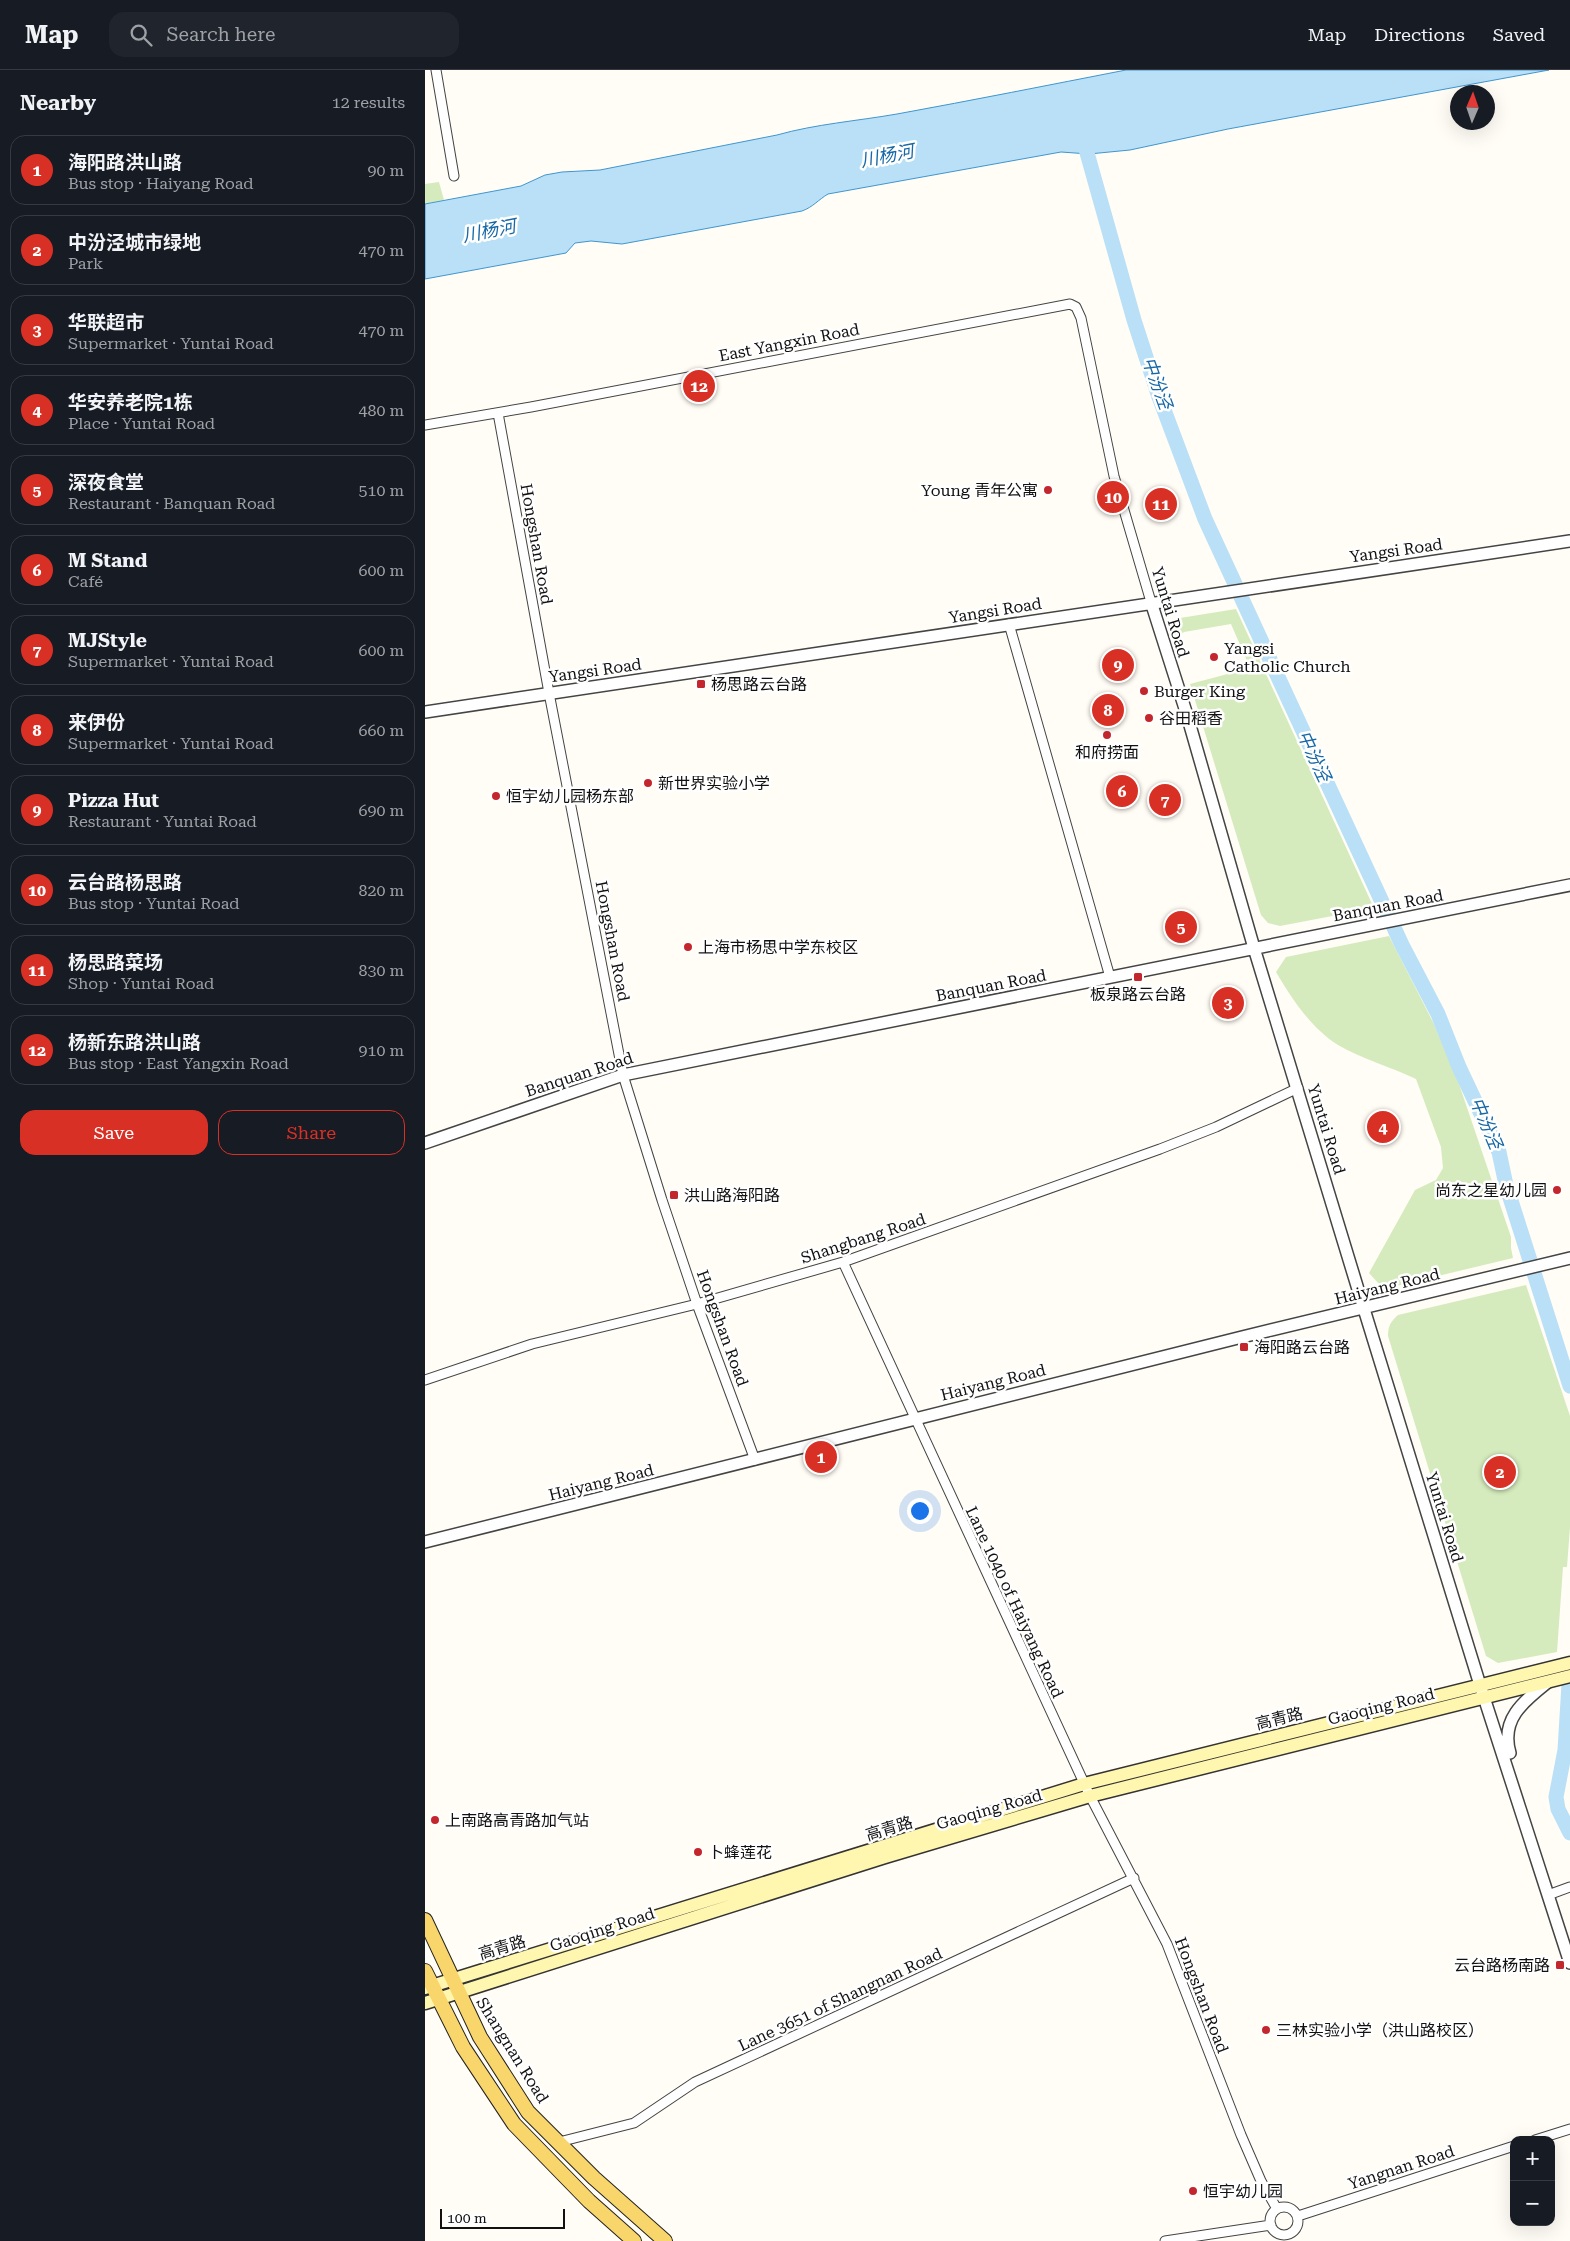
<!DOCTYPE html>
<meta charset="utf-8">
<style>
body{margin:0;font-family:"Roboto Serif","Noto Sans SC",serif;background:#20242c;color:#f1f3f6}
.controls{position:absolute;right:15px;bottom:15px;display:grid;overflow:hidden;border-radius:10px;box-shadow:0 5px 20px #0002}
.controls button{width:45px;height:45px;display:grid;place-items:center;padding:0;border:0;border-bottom:1px solid #363941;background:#171b24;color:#f1f3f6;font:25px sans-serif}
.compass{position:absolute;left:1025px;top:15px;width:45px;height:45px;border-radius:50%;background:#171b24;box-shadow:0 5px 20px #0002;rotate:2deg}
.scale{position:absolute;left:15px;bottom:12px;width:125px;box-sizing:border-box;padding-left:5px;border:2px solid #111;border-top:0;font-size:14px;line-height:18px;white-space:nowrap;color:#111;-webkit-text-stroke:4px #fff;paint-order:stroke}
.you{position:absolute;left:494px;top:1440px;width:18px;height:18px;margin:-12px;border:4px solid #fff;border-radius:50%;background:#1a73e8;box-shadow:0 0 0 8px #1a73e833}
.badge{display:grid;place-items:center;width:32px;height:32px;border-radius:50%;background:#d93025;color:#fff;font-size:16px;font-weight:700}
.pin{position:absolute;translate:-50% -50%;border:2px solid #fff;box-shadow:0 1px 5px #0006}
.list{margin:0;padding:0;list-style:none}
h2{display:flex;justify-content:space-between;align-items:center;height:65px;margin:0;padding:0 20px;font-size:21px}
h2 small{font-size:16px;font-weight:400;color:#9ea1a6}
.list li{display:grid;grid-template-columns:32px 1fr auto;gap:15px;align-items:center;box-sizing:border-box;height:70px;margin:0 10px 10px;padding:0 10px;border:1px solid #363941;border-radius:15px}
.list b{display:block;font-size:19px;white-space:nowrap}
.list p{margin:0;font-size:16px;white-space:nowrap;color:#9ea1a6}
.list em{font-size:16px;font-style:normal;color:#9ea1a6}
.actions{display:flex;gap:10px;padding:15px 20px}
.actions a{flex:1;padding:11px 0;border:1px solid #d93025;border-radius:15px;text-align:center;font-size:18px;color:#d93025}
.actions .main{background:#d93025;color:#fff}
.icon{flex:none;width:28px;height:28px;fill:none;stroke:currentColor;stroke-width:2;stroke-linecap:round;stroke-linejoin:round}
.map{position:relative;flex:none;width:1145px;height:2171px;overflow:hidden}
header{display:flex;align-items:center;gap:30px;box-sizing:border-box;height:70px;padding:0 25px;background:#171b24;border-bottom:1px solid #363941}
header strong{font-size:24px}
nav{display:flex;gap:28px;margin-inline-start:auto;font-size:18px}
.search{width:350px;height:45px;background:#20242c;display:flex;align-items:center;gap:12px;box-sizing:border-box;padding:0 18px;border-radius:15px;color:#9ea1a6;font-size:19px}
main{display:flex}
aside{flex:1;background:#171b24}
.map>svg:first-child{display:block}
.green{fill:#d5ebbd}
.water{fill:#b9e0f7;stroke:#3f96cf}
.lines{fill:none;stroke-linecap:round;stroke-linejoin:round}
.river{stroke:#b9e0f7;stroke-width:15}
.minor-casing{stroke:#444;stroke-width:11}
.tertiary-casing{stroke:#444;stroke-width:14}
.secondary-casing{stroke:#333;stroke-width:15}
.primary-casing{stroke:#222;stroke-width:16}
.minor{stroke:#fff;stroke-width:9}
.tertiary{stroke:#fff;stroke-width:11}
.secondary{stroke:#fff6b0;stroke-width:12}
.primary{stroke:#f9d66b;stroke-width:14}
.poi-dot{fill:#c4262e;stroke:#fff;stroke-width:2}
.labels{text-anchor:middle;stroke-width:5;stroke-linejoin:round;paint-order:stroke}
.street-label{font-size:16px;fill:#111;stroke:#fff}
.poi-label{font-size:16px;fill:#111;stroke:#fff;text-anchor:start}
.water-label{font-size:18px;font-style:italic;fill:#1768a6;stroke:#fff}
</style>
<header>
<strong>Map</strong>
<div class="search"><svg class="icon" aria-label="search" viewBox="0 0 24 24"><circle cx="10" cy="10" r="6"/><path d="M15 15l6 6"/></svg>Search here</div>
<nav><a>Map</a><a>Directions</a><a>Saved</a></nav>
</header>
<main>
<aside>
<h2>Nearby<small>12 results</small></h2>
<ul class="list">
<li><span class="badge">1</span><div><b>海阳路洪山路</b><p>Bus stop · Haiyang Road</p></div><em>90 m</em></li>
<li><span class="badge">2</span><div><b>中汾泾城市绿地</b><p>Park</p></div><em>470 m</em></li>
<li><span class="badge">3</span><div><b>华联超市</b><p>Supermarket · Yuntai Road</p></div><em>470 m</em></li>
<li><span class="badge">4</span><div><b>华安养老院1栋</b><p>Place · Yuntai Road</p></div><em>480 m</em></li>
<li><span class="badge">5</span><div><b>深夜食堂</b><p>Restaurant · Banquan Road</p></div><em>510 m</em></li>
<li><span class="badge">6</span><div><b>M Stand</b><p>Café</p></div><em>600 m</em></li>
<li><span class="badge">7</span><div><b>MJStyle</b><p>Supermarket · Yuntai Road</p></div><em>600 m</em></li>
<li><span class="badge">8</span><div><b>来伊份</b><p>Supermarket · Yuntai Road</p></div><em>660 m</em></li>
<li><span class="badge">9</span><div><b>Pizza Hut</b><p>Restaurant · Yuntai Road</p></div><em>690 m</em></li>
<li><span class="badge">10</span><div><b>云台路杨思路</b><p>Bus stop · Yuntai Road</p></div><em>820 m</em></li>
<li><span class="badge">11</span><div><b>杨思路菜场</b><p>Shop · Yuntai Road</p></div><em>830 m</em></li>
<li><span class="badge">12</span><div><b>杨新东路洪山路</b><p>Bus stop · East Yangxin Road</p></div><em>910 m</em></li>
</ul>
<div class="actions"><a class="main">Save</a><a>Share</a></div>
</aside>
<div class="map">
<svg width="1145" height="2171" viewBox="0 0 1145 2171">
<rect width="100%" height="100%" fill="#fffdf5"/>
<!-- green -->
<path class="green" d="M14,112L19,130L0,134V114Z
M811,539L949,838L855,856L843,853L836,845L765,614L825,598L806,554L759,562L754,566L753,575C750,565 745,555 755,548Z
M964,866L1009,954L1034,1014L1086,1167V1178L1088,1188L971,1216L954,1214L944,1203L990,1120L1011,1110L1018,1098L1016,1077L991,1009C966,997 937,989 913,975C885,957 867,929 851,902L861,887Z
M1101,1215L1145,1346V1457L1142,1497H1138L1132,1582L1073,1593L1061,1586L963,1266C963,1256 966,1251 973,1245Z"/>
<!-- water -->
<path class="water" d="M701,0H1124L803,59L705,80L664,84L636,82L403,124C393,130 388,137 377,141L197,174L166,171L150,173L141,183L0,209V134L96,116L120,105L137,102L175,100L352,65C391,54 432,51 472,44C549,30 624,15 701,0Z"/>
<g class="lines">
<!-- river -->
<path class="river" d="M657,65L709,250L733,324L780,449L977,875L1013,944L1034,997L1074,1082L1081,1115L1145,1316
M1145,1598L1140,1680L1131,1727L1133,1739L1145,1763"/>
<defs>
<path id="minor" d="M11,0L29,106
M73,343L124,623L198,1005L237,1130L272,1234L330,1390
M0,355L106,337L645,234L651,237L656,248L689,406L726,532
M584,554L685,907
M418,1192L665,1726L742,1874L816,2065L836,2111L852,2139
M0,1310L107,1274L272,1234L418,1192L735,1079L791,1057L873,1018
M1123,1825L1145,1817
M1110,2070L1145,2059
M134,2072L209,2053L270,2012L709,1808
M845 2151a14 14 0 1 1 28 0a14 14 0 1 1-28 0Z
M873,2146L1089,2076
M740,2171L846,2155"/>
<path id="tertiary" d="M726,532L762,645L829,878L939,1239L1055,1615L1145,1893
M0,642L1145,471
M0,1073L198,1005L1145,815
M0,1472L817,1267L1145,1188
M1085,1683C1075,1649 1099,1631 1123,1612"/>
<path id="secondary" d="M0,1918L659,1714L1145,1593
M0,1933L460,1787L665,1726L1145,1606"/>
<path id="primary" d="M0,1850L55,1967L103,2042L169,2108L240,2171
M0,1901L38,1977L89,2054L164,2131L209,2171"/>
</defs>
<!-- minor casing -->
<use href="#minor" class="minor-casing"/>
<!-- tertiary casing -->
<use href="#tertiary" class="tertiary-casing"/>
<!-- secondary casing -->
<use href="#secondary" class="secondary-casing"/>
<!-- primary casing -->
<use href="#primary" class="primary-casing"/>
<!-- minor -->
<use href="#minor" class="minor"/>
<!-- tertiary -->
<use href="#tertiary" class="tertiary"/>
<!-- secondary -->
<use href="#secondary" class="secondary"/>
<!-- primary -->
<use href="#primary" class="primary"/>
</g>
<!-- markers -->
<g class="poi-dot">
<circle cx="623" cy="420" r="5"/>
<circle cx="789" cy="587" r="5"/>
<rect x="271" y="609" width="10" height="10" rx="2.5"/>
<circle cx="719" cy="621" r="5"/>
<circle cx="724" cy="648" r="5"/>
<circle cx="682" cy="665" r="5"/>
<circle cx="223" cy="713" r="5"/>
<circle cx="71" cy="726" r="5"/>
<circle cx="263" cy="877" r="5"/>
<rect x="708" y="902" width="10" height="10" rx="2.5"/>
<circle cx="1132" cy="1120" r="5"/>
<rect x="244" y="1120" width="10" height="10" rx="2.5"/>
<rect x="814" y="1272" width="10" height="10" rx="2.5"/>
<circle cx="10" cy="1750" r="5"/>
<circle cx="273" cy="1782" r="5"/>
<rect x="1130" y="1890" width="10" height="10" rx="2.5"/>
<circle cx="841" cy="1960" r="5"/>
<circle cx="768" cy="2121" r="5"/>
</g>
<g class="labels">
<!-- street labels -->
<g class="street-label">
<text transform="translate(364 272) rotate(-11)" y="6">East Yangxin Road</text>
<text transform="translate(112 474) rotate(80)" y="6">Hongshan Road</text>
<text transform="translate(971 480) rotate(-8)" y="6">Yangsi Road</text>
<text transform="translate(570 540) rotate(-9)" y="6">Yangsi Road</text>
<text transform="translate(746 542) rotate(73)" y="6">Yuntai Road</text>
<text transform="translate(170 600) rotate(-8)" y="6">Yangsi Road</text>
<text transform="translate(963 835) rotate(-11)" y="6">Banquan Road</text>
<text transform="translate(188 871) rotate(79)" y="6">Hongshan Road</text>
<text transform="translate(566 915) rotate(-11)" y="6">Banquan Road</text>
<text transform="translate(154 1004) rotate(-18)" y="6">Banquan Road</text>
<text transform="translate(902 1059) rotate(73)" y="6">Yuntai Road</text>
<text transform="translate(438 1168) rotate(-18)" y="6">Shangbang Road</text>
<text transform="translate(962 1216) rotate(-14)" y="6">Haiyang Road</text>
<text transform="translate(298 1258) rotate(70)" y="6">Hongshan Road</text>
<text transform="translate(568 1312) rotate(-14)" y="6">Haiyang Road</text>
<text transform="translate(176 1412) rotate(-14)" y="6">Haiyang Road</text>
<text transform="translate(1020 1447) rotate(73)" y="6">Yuntai Road</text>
<text transform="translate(590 1532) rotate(65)" y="6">Lane 1040 of Haiyang Road</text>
<text transform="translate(956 1636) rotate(-14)" y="6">Gaoqing Road</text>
<text transform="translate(854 1648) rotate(-14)" y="6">高青路</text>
<text transform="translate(564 1739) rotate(-16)" y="6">Gaoqing Road</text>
<text transform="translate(464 1758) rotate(-17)" y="6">高青路</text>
<text transform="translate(177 1859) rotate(-18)" y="6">Gaoqing Road</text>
<text transform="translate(77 1877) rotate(-17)" y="6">高青路</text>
<text transform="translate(777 1925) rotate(69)" y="6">Hongshan Road</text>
<text transform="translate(415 1929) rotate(-25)" y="6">Lane 3651 of Shangnan Road</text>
<text transform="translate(88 1980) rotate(58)" y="6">Shangnan Road</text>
<text transform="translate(976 2097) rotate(-18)" y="6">Yangnan Road</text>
</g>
<!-- poi labels -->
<g class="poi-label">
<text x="613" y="426" text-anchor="end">Young 青年公寓</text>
<text x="799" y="584">Yangsi<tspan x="799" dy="18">Catholic Church</tspan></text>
<text x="286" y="620">杨思路云台路</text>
<text x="729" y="627">Burger King</text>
<text x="734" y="654">谷田稻香</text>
<text x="682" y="688" text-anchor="middle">和府捞面</text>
<text x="233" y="719">新世界实验小学</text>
<text x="81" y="732">恒宇幼儿园杨东部</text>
<text x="273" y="883">上海市杨思中学东校区</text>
<text x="713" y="930" text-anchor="middle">板泉路云台路</text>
<text x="1122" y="1126" text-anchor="end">尚东之星幼儿园</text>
<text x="259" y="1131">洪山路海阳路</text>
<text x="829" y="1283">海阳路云台路</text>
<text x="20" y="1756">上南路高青路加气站</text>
<text x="283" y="1788">卜蜂莲花</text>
<text x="1125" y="1901" text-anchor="end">云台路杨南路</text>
<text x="851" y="1966">三林实验小学（洪山路校区）</text>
<text x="778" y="2127">恒宇幼儿园</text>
</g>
<!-- water labels -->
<g class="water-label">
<text transform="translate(462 86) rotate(-11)" y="6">川杨河</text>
<text transform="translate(64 161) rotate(-11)" y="6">川杨河</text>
<text transform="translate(732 313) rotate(70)" y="6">中汾泾</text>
<text transform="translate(889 686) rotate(65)" y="6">中汾泾</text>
<text transform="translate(1061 1053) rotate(67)" y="6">中汾泾</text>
</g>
</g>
</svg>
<div class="controls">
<button>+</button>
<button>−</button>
</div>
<svg class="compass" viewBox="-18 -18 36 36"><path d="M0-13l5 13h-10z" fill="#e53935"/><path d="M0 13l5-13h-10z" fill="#9ea1a6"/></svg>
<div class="scale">100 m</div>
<div class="you"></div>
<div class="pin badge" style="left:396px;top:1387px">1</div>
<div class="pin badge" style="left:1075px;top:1402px">2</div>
<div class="pin badge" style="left:803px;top:933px">3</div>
<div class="pin badge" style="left:958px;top:1057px">4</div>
<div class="pin badge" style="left:756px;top:857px">5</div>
<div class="pin badge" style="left:697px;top:721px">6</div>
<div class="pin badge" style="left:740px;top:730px">7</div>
<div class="pin badge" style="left:683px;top:640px">8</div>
<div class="pin badge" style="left:693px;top:595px">9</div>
<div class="pin badge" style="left:688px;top:427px">10</div>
<div class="pin badge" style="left:736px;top:434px">11</div>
<div class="pin badge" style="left:274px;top:316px">12</div>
</div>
</main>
